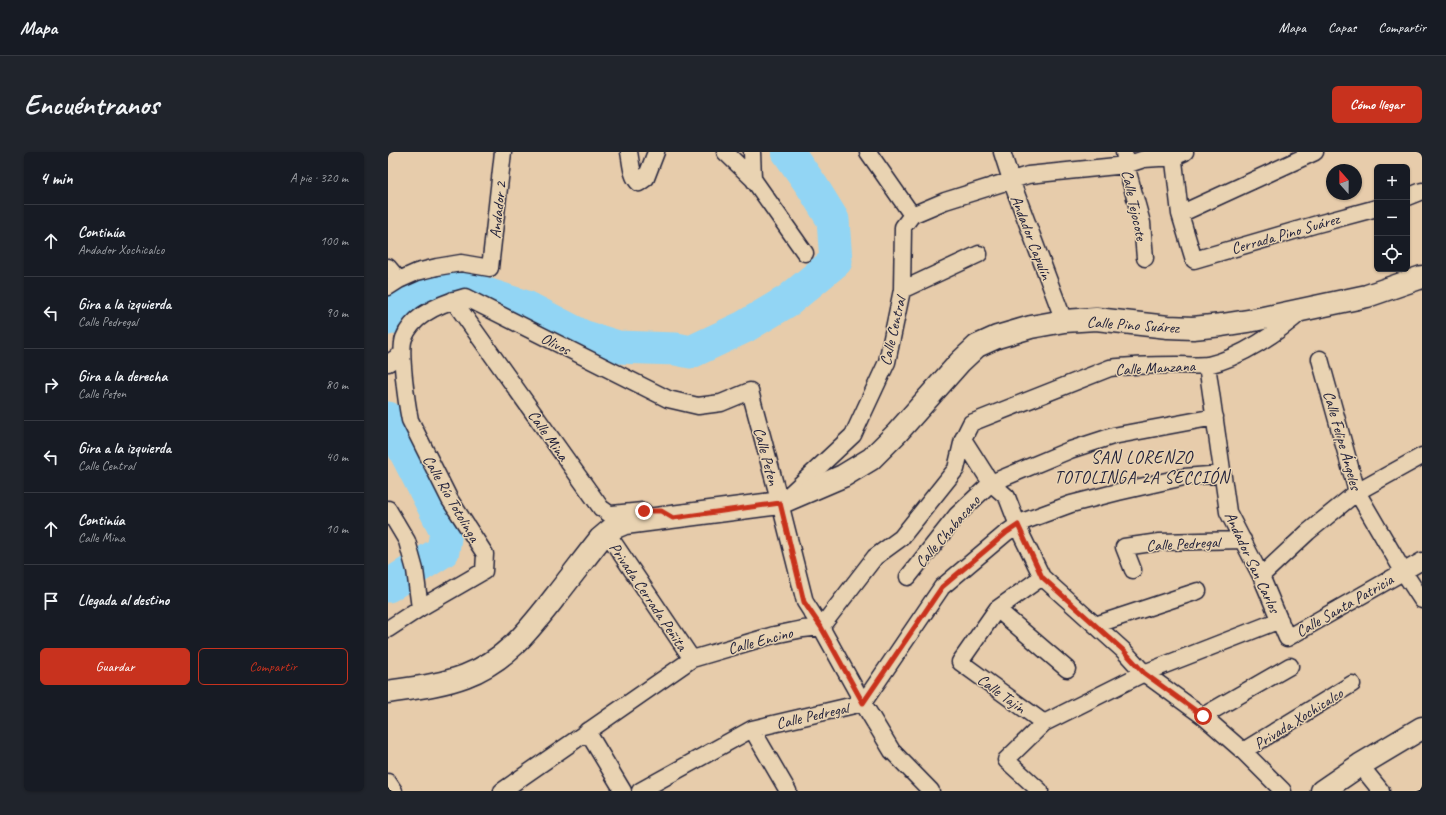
<!DOCTYPE html>
<html lang="es">
<meta charset="utf-8">
<style>
body{margin:0;font-family:Caveat,sans-serif;background:#20242c;color:#f1f3f6}
.controls{position:absolute;right:12px;top:12px;display:grid;overflow:hidden;border-radius:6px;box-shadow:0 1px 3px #0004}
.controls button{width:36px;height:36px;display:grid;place-items:center;padding:0;border:0;border-bottom:1px solid #363941;background:#171b24;color:#f1f3f6;font:20px sans-serif}
.compass{position:absolute;left:938px;top:12px;width:36px;height:36px;border-radius:50%;background:#171b24;box-shadow:0 1px 3px #0004;rotate:339deg}
.stop{position:absolute;width:12px;height:12px;margin:-9px;border:3px solid #c8321e;border-radius:50%;background:#fff}
.stop.end{background:#c8321e;border-color:#fff;box-shadow:0 1px 4px #0008}
.list{margin:0;padding:0;list-style:none}
h2{display:flex;justify-content:space-between;align-items:center;height:52px;margin:0;padding:0 16px;font-size:17px}
h2 small{font-size:13px;font-weight:400;color:#9ea1a6}
.list li{display:grid;grid-template-columns:26px 1fr auto;gap:12px;align-items:center;box-sizing:border-box;height:72px;padding:0 16px;border-top:1px solid #363941}
.list b{display:block;font-size:15px;white-space:nowrap}
.list p{margin:0;font-size:13px;white-space:nowrap;color:#9ea1a6}
.list em{font-size:13px;font-style:normal;color:#9ea1a6}
.actions{display:flex;gap:8px;padding:12px 16px}
.actions a{flex:1;padding:9px 0;border:1px solid #c8321e;border-radius:6px;text-align:center;font-size:14px;color:#c8321e}
.actions .main{background:#c8321e;color:#fff}
.icon{flex:none;width:22px;height:22px;fill:none;stroke:currentColor;stroke-width:2;stroke-linecap:round;stroke-linejoin:round}
.map{position:relative;flex:none;width:1034px;height:639px;overflow:hidden;border-radius:6px}
header{display:flex;align-items:center;gap:24px;box-sizing:border-box;height:56px;padding:0 20px;background:#171b24;border-bottom:1px solid #363941}
header strong{font-size:19px}
nav{display:flex;gap:22px;margin-inline-start:auto;font-size:14px}
.intro{display:flex;align-items:center;justify-content:space-between;box-sizing:border-box;height:96px;padding:0 24px}
h1{margin:0;font-size:28px}
.button{padding:10px 18px;border-radius:6px;background:#c8321e;color:#fff;font-size:14px;font-weight:700}
main{display:flex;gap:24px;padding:0 24px}
aside{flex:1;background:#171b24;border-radius:6px;box-shadow:0 1px 3px #0004}
.map>svg:first-child{display:block}
.lines{fill:none;stroke-linecap:round;stroke-linejoin:round}
.river{stroke:#92d5f4;stroke-width:33}
.street-casing{stroke:#22223b;stroke-width:19}
.secondary-casing{stroke:#22223b;stroke-width:25}
.street{stroke:#e9d3b2;stroke-width:16}
.secondary{stroke:#e9d3b2;stroke-width:22}
.route{stroke:#c8321e;stroke-width:5}
.labels{text-anchor:middle;stroke-width:3;stroke-linejoin:round;paint-order:stroke}
.street-label{font-size:16px;fill:#22223b;stroke:#e9d3b2}
.neighbourhood-label{font-size:17px;letter-spacing:1px;fill:#22223b;stroke:#e9d3b2}
</style>
<header>
<strong>Mapa</strong>
<nav><a>Mapa</a><a>Capas</a><a>Compartir</a></nav>
</header>
<div class="intro"><h1>Encuéntranos</h1><a class="button">Cómo llegar</a></div>
<main>
<aside>
<h2>4 min<small>A pie · 320 m</small></h2>
<ul class="list">
<li><svg class="icon" aria-label="ahead" viewBox="0 0 24 24"><path d="M12 20V5M6 11l6-6 6 6"/></svg><div><b>Continúa</b><p>Andador Xochicalco</p></div><em>100 m</em></li>
<li><svg class="icon" aria-label="left" viewBox="0 0 24 24"><path d="M17 20v-9H6M10 6l-5 5 5 5"/></svg><div><b>Gira a la izquierda</b><p>Calle Pedregal</p></div><em>90 m</em></li>
<li><svg class="icon" aria-label="right" viewBox="0 0 24 24"><path d="M7 20v-9h11M14 6l5 5-5 5"/></svg><div><b>Gira a la derecha</b><p>Calle Peten</p></div><em>80 m</em></li>
<li><svg class="icon" aria-label="left" viewBox="0 0 24 24"><path d="M17 20v-9H6M10 6l-5 5 5 5"/></svg><div><b>Gira a la izquierda</b><p>Calle Central</p></div><em>40 m</em></li>
<li><svg class="icon" aria-label="ahead" viewBox="0 0 24 24"><path d="M12 20V5M6 11l6-6 6 6"/></svg><div><b>Continúa</b><p>Calle Mina</p></div><em>10 m</em></li>
<li><svg class="icon" aria-label="arrive" viewBox="0 0 24 24"><path d="M6 21V4h12l-3 4 3 4H6"/></svg><div><b>Llegada al destino</b></div></li>
</ul>
<div class="actions"><a class="main">Guardar</a><a>Compartir</a></div>
</aside>
<div class="map">
<svg width="1034" height="639" viewBox="0 0 1034 639">
<rect width="100%" height="100%" fill="#e7ccab"/>
<filter id="ink" filterUnits="userSpaceOnUse"><feTurbulence type="fractalNoise" baseFrequency=".025" numOctaves="2"/><feDisplacementMap in="SourceGraphic" scale="8" xChannelSelector="R" yChannelSelector="G"/><feConvolveMatrix kernelMatrix="1 2 1 2 8 2 1 2 1" color-interpolation-filters="sRGB"/></filter>
<g filter="url(#ink)">
<g class="lines">
<!-- river -->
<path class="river" d="M0,167L18,145L65,129L92,140L138,155L194,184L230,195L288,197L303,200L356,175L401,148L448,109L445,68L424,34L400,0
M0,266L58,379L55,399L0,434"/>
<defs>
<path id="street" d="M241,0C243,9 243,25 251,31L258,26L268,0
M337,0L365,27L417,101
M364,0L365,27
M480,0L524,63
M614,0L623,28L676,169
M736,0L738,13L754,71L757,106
M785,0L792,62L806,108L926,73L989,56
M1019,45L1034,39
M792,62L927,0
M0,115L11,128
M0,135L11,128L29,120L49,115L73,111L102,116L115,0
M514,138L591,102
M65,148L213,356L220,361L224,362L255,359
M932,207L969,340L1015,419L1034,448
M0,211L14,202
M819,213L840,360L873,424L899,486L1034,409
M575,287L603,331L619,345L634,384L654,425L735,498L756,521L815,564L855,599L895,639
M401,343L465,283L499,210L514,138L515,75L524,63L557,49L640,23L738,13L756,7L786,5L797,0
M0,357L19,389L27,418L32,456
M219,381L304,507
M745,418L736,395L771,390L855,388
M873,424L920,380L969,340L1034,304
M520,425L569,363L603,331L682,298L725,284L827,265
M654,425L609,457L572,510L656,571
M609,457L679,517
M707,473L810,439
M0,477L32,456L96,419L97,402L62,348L22,268C19,253 11,199 16,186C25,162 54,151 77,145L280,247L310,254L333,251L362,239L392,351L417,450L433,475L475,551L504,599L543,639
M815,564L902,514
M364,577L400,639
M199,579L235,639
M855,599L964,532
M972,613L993,639
M0,630L6,639
M114,639L304,507L386,483L415,477L433,475L487,405L513,386L568,317L575,287L583,271L722,216C744,213 766,213 789,213C799,213 810,214 820,213C852,206 891,180 915,158
M252,639L364,577L475,551L554,435L618,381L634,370L683,352L730,340L796,325L834,322
M652,639L618,608L656,571L756,521L892,468"/>
<path id="secondary" d="M0,540C26,536 53,533 77,524C119,508 141,478 167,445C182,426 197,406 212,387L225,376L237,371L392,351L455,324L483,307L509,281L572,210L589,194L609,185L643,175L676,169L708,167L780,175L805,176L834,173L866,168L979,144L1034,125
M934,639L972,613L1034,576"/>
</defs>
<!-- street casing -->
<use href="#street" class="street-casing"/>
<!-- secondary casing -->
<use href="#secondary" class="secondary-casing"/>
<!-- street -->
<use href="#street" class="street"/>
<!-- secondary -->
<use href="#secondary" class="secondary"/>
</g>
</g>
<g class="lines" filter="url(#ink)">
<!-- route -->
<path class="route" d="M256,359H273L285,366L392,351L416,450L433,475L475,551L554,435L618,381L630,373L654,425L735,498L756,521L815,564"/>
</g>
<g class="labels">
<!-- street labels -->
<g class="street-label">
<text transform="translate(747 53) rotate(78)" y="6">Calle Tejocote</text>
<text transform="translate(109 58) rotate(-84)" y="6">Andador 2</text>
<text transform="translate(897 81) rotate(-16)" y="6">Cerrada Pino Suárez</text>
<text transform="translate(644 85) rotate(69)" y="6">Andador Capulín</text>
<text transform="translate(745 172) rotate(4)" y="6">Calle Pino Suárez</text>
<text transform="translate(504 179) rotate(-77)" y="6">Calle Central</text>
<text transform="translate(168 191) rotate(27)" y="6">Olivos</text>
<text transform="translate(767 215) rotate(-3)" y="6">Calle Manzana</text>
<text transform="translate(161 283) rotate(55)" y="6">Calle Mina</text>
<text transform="translate(955 288) rotate(74)" y="6">Calle Felipe Ángeles</text>
<text transform="translate(379 304) rotate(75)" y="6">Calle Peten</text>
<text transform="translate(64 346) rotate(60)" y="6">Calle Río Totolinga</text>
<text transform="translate(559 379) rotate(-49)" y="6">Calle Chabacano</text>
<text transform="translate(795 391) rotate(-3)" y="6">Calle Pedregal</text>
<text transform="translate(865 410) rotate(65)" y="6">Andador San Carlos</text>
<text transform="translate(261 444) rotate(56)" y="6">Privada Cerrada Peñita</text>
<text transform="translate(956 453) rotate(-30)" y="6">Calle Santa Patricia</text>
<text transform="translate(372 488) rotate(-15)" y="6">Calle Encino</text>
<text transform="translate(614 541) rotate(36)" y="6">Calle Tajín</text>
<text transform="translate(424 563) rotate(-13)" y="6">Calle Pedregal</text>
<text transform="translate(910 566) rotate(-32)" y="6">Privada Xochicalco</text>
</g>
<!-- neighbourhood labels -->
<g class="neighbourhood-label">
<text x="754" y="311">SAN LORENZO<tspan x="754" dy="20">TOTOLINGA 2A SECCIÓN</tspan></text>
</g>
</g>
</svg>
<div class="controls">
<button>+</button>
<button>−</button>
<button><svg class="icon" aria-label="locate" viewBox="0 0 24 24"><circle cx="12" cy="12" r="6"/><path d="M12 2v4M12 18v4M2 12h4M18 12h4"/></svg></button>
</div>
<svg class="compass" viewBox="-18 -18 36 36"><path d="M0-13l5 13h-10z" fill="#e53935"/><path d="M0 13l5-13h-10z" fill="#9ea1a6"/></svg>
<div class="stop" style="left:815px;top:564px"></div>
<div class="stop end" style="left:256px;top:359px"></div>
</div>
</main>
